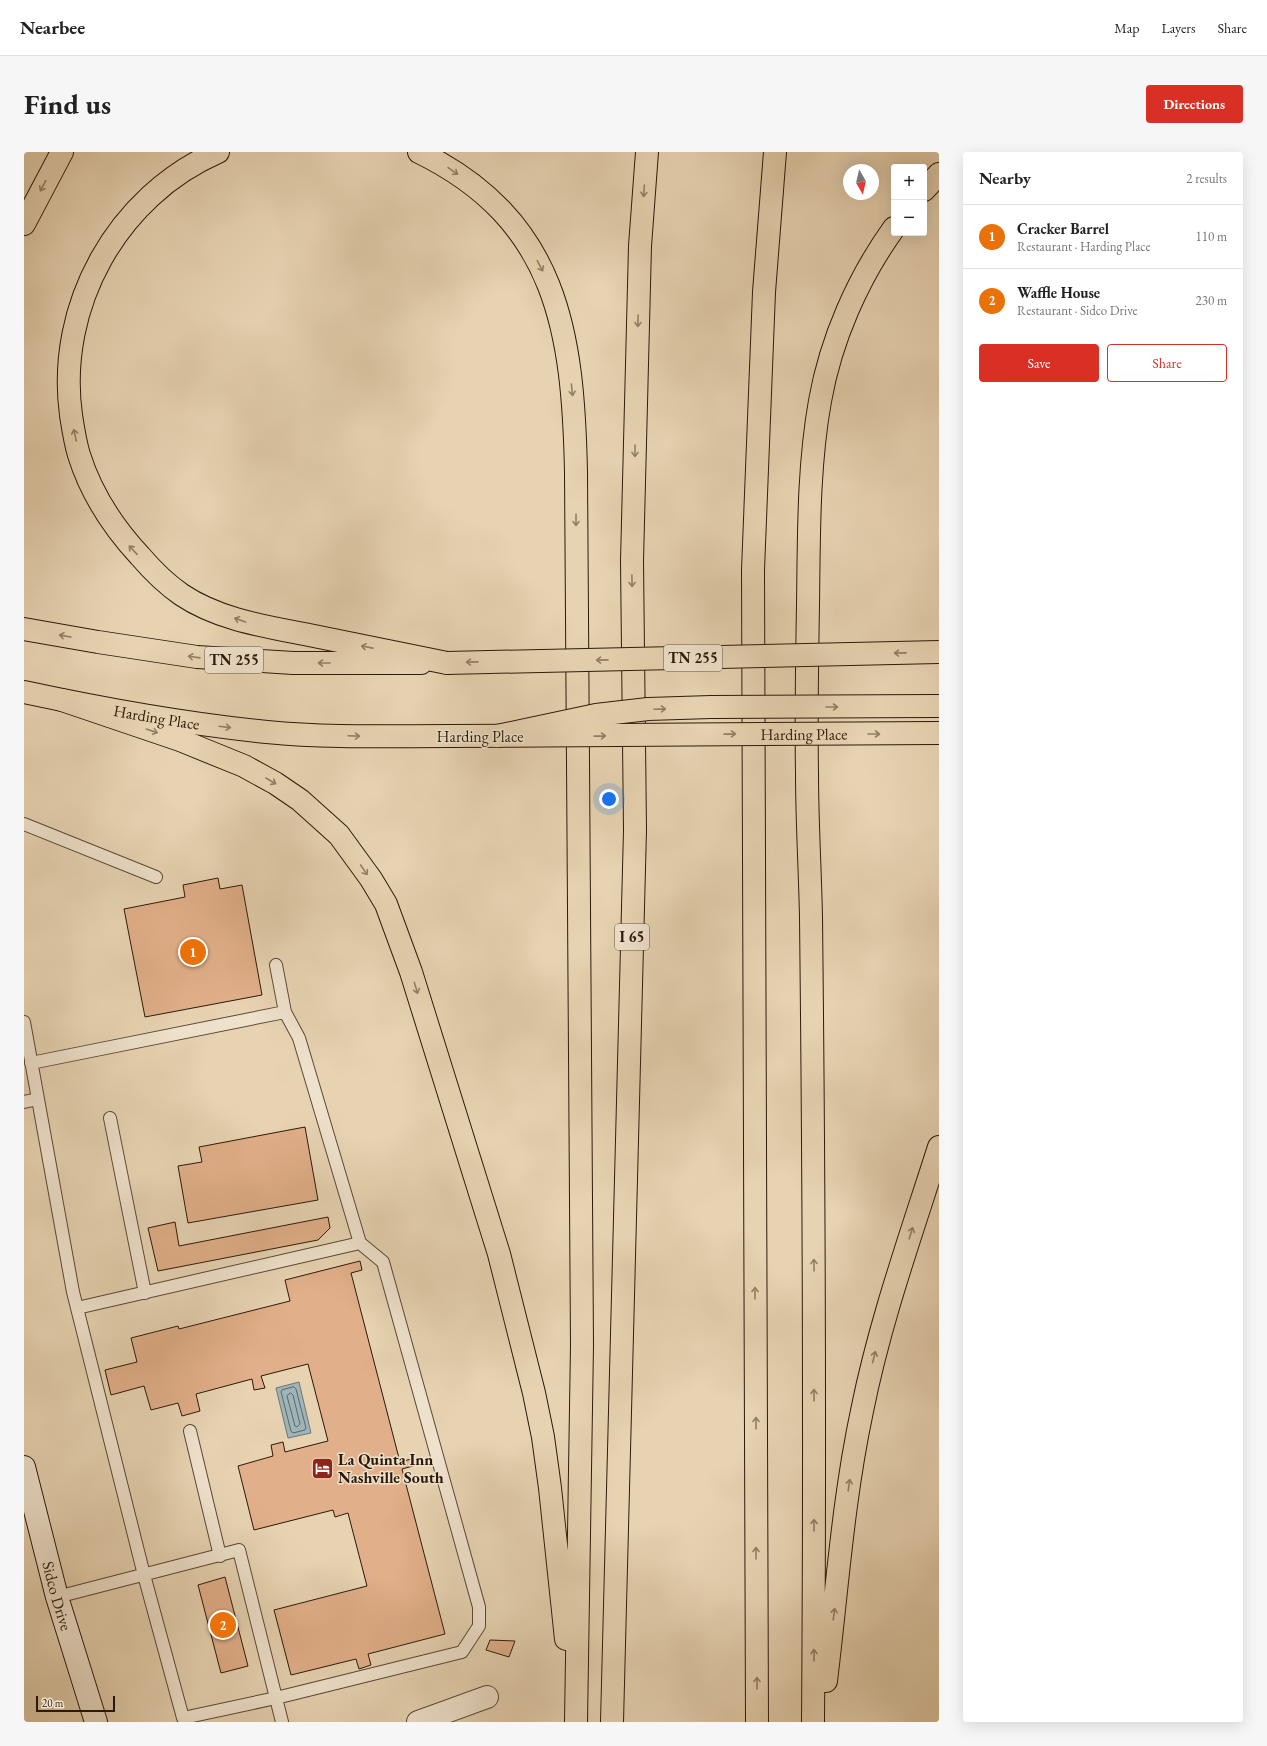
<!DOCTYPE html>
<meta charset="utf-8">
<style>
body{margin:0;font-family:"EB Garamond",serif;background:#f6f6f6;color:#222}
.controls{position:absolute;right:12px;top:12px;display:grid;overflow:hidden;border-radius:4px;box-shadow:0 4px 16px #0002}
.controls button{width:36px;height:36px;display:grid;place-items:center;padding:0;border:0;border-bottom:1px solid #e0e0e0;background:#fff;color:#222;font:20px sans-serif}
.compass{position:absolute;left:819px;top:12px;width:36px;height:36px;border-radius:50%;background:#fff;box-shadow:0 4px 16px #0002;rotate:172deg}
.scale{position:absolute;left:12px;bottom:10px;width:79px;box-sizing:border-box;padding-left:4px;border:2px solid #2c190a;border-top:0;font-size:11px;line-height:14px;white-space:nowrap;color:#2c190a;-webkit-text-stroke:3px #efe2cd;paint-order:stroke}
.you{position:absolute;left:585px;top:647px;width:14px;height:14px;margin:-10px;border:3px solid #fff;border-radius:50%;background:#1a73e8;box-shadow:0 0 0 6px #1a73e833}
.badge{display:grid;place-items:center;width:26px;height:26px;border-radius:50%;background:#d93025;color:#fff;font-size:13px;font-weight:700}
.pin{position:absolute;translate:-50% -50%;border:2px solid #fff;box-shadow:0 1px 4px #0006}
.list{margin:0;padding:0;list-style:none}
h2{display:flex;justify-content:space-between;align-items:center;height:52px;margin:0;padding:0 16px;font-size:17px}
h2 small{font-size:13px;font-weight:400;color:#767676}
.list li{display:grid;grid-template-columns:26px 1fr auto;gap:12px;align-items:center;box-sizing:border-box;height:64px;padding:0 16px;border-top:1px solid #e0e0e0}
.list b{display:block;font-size:15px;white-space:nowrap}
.list p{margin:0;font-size:13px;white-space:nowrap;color:#767676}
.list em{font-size:13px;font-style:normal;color:#767676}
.actions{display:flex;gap:8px;padding:12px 16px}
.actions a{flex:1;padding:9px 0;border:1px solid #d93025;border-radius:4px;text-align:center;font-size:14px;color:#d93025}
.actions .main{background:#d93025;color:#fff}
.map{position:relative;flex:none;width:915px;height:1570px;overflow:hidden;border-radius:4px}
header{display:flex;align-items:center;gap:24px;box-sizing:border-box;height:56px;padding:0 20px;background:#fff;border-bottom:1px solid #e0e0e0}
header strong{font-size:19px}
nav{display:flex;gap:22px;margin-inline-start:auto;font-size:14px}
.intro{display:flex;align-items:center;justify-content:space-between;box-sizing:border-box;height:96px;padding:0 24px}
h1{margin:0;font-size:28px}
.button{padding:10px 18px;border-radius:4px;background:#d93025;color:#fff;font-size:14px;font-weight:700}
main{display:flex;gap:24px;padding:0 24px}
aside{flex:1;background:#fff;border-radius:4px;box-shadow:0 4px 16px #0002}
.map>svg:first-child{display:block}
.water{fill:#9db4b9;stroke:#707673}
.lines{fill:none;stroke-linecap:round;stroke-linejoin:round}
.shore{stroke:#646662;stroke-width:1}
.building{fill:#e1af89;stroke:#2c190a}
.lane-casing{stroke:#5b4834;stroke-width:14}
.street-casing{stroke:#5b4834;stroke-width:24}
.secondary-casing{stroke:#2c190a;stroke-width:24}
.primary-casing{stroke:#2c190a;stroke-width:24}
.highway-casing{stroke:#2c190a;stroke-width:24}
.lane{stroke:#efe2cd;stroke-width:12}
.street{stroke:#efe2cd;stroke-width:22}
.secondary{stroke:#efe2cd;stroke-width:22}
.primary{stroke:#e7d3b2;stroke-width:22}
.highway{stroke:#e7d3b2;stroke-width:22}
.primary-bridge-casing{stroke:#2c190a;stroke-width:24;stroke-linecap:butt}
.highway-bridge-casing{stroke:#2c190a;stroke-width:24;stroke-linecap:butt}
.primary-bridge{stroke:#e7d3b2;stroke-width:22}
.highway-bridge{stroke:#e7d3b2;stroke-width:22}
.oneway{stroke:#937f66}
.labels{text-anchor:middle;stroke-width:3;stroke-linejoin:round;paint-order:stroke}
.shield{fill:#efe2cd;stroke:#654;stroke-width:1}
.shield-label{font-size:15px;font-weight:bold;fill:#2c190a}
.street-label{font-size:16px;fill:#2c190a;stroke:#efe2cd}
.poi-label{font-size:16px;font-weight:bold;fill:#2c190a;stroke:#efe2cd;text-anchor:start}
</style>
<header>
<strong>Nearbee</strong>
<nav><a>Map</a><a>Layers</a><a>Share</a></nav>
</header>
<div class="intro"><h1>Find us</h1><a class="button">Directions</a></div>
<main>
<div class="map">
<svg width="915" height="1570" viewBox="0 0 915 1570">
<rect width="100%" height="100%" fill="#e7d3b2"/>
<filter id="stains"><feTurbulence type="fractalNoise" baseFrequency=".005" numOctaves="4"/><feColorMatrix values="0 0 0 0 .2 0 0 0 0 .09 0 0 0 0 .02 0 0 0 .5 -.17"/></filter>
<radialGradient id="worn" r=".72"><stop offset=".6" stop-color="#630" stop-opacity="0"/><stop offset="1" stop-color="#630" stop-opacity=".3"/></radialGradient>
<!-- water -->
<path class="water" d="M275,1230L287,1281L264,1286L252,1236Z"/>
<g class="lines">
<!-- shore -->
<path class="shore" d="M270,1235L272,1237L282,1276L281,1278L269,1281L267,1279L257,1240L258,1238Z
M267,1241L269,1243L276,1272L273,1275L271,1274L263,1244Z"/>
</g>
<!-- building -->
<path class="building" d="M194,726L196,737L218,733L238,843L121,865L100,757L161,745L159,733Z
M281,975L294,1048L164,1071L154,1014L178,1010L175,995Z
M304,1065L306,1076L294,1088L134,1119L124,1076L151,1070L155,1094Z
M336,1109L338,1118L327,1121L376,1310L387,1307L389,1314L378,1317L421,1482L344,1502L347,1513L335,1517L332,1507L267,1523L250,1458L343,1434L324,1361L311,1365L309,1358L230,1378L214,1314L249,1304L247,1293L259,1290L261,1300L304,1289L284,1212L237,1224L241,1236L230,1238L228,1227L172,1242L176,1259L158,1264L154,1251L127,1258L120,1234L87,1243L81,1218L113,1210L107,1186L154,1174L155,1177L266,1149L261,1128Z
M201,1425L224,1514L197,1521L174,1433Z
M466,1488L491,1489L485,1505L462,1498Z"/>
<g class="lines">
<defs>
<path id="lane" d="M0,672L132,725
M252,813L261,860
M0,870L49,1140L120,1423L159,1566L252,1546L438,1500L455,1474V1455L359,1110L336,1091
M7,911L261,860L275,886L336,1091L53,1156
M0,950L14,947
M86,966L121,1141
M166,1279L196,1404
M33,1445L215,1398L258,1570"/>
<path id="street" d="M394,1570L463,1545"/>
<g id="secondary">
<path id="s1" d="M0,1315L33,1445L72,1570"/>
</g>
<g id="primary">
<path d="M0,477L74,490L173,505L269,511H397"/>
<path id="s2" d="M0,540C79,557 163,572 243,580C304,586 365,584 425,584"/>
</g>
<path id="highway" d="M194,0C93,44 32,154 47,263C49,276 51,290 55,303C67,341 89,375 116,404C128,418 142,432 158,443C197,469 246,475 290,484C334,493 378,502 423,511
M395,0C534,68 549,180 552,320L558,1193L552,1570
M900,38L915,22
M0,72L38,0
M38,548L156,588L220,614L251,631L276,648L315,683L347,727L362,752L387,820L475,1102L510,1241L519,1285L526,1336L542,1487
M802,1529C813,1439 819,1348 838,1259C856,1169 887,1083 915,995
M588,1570L611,678L608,409L616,94L623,0
M733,1570L729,418L740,140L751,0
M789,1570C791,1302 790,1033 787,765C786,717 783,669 783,621C782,565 783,509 784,453C785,385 784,316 796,249C807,187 834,126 870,76"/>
</defs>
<!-- lane casing -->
<use href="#lane" class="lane-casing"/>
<!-- street casing -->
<use href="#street" class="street-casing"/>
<!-- secondary casing -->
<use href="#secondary" class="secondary-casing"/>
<!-- primary casing -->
<use href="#primary" class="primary-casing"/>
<!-- highway casing -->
<use href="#highway" class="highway-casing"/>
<!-- lane -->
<use href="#lane" class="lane"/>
<!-- street -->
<use href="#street" class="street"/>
<!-- secondary -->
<use href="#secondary" class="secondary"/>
<!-- primary -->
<use href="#primary" class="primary"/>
<!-- highway -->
<use href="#highway" class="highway"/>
<defs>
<g id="primary-bridge">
<path d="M423,511L915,500"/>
<path id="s3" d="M425,584L915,581"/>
</g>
<path id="highway-bridge" d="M473,584L572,563L624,557L687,555L915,554"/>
</defs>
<!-- primary-bridge casing -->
<use href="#primary-bridge" class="primary-bridge-casing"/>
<!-- highway-bridge casing -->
<use href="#highway-bridge" class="highway-bridge-casing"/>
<!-- primary-bridge -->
<use href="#primary-bridge" class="primary-bridge"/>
<!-- highway-bridge -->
<use href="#highway-bridge" class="highway-bridge"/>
</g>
<!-- one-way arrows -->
<defs><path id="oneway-shaft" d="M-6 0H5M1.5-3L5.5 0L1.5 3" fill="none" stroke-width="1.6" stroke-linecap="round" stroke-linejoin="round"/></defs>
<g class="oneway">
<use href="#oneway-shaft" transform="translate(429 19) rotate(35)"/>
<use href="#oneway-shaft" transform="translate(19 34) rotate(118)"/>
<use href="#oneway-shaft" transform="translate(620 39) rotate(94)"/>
<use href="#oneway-shaft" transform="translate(516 114) rotate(62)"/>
<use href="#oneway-shaft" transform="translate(614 169) rotate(91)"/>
<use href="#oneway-shaft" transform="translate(548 238) rotate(84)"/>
<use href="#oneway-shaft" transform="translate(51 283) rotate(-102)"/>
<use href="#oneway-shaft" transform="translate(611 299) rotate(91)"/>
<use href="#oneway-shaft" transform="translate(552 368) rotate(90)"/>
<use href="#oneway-shaft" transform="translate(109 398) rotate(-133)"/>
<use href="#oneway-shaft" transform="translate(608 429) rotate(89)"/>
<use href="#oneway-shaft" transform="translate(216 468) rotate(-161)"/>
<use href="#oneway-shaft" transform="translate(41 484) rotate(-170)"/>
<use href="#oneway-shaft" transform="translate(343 495) rotate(-169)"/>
<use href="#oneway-shaft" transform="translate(876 501) rotate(179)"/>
<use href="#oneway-shaft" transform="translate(170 505) rotate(-172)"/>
<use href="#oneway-shaft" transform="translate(578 508) rotate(179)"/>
<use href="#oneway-shaft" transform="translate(448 510) rotate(179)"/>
<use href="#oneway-shaft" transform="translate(300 511) rotate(-180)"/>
<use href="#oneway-shaft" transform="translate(808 555)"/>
<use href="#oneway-shaft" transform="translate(636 557) rotate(-2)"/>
<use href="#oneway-shaft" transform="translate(201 575) rotate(7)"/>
<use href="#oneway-shaft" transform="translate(128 579) rotate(19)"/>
<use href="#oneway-shaft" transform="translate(706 582) rotate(-1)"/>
<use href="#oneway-shaft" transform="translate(850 582)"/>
<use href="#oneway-shaft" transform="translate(330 584) rotate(2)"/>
<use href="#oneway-shaft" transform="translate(576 584) rotate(-1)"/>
<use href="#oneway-shaft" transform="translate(247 629) rotate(30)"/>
<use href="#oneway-shaft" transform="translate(340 718) rotate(56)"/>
<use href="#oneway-shaft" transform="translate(392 836) rotate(73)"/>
<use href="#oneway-shaft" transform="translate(887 1081) rotate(-72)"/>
<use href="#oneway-shaft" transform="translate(790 1113) rotate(-91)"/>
<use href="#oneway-shaft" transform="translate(731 1141) rotate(-90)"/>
<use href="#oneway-shaft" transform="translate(850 1205) rotate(-76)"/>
<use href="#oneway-shaft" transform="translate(790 1243) rotate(-90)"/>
<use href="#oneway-shaft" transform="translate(732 1271) rotate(-90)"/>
<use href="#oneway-shaft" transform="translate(825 1333) rotate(-82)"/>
<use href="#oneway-shaft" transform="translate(790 1373) rotate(-90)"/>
<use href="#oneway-shaft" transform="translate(732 1401) rotate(-90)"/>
<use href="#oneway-shaft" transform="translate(810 1462) rotate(-83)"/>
<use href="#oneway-shaft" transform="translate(790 1503) rotate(-90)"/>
<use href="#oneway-shaft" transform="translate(733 1531) rotate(-90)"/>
</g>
<!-- icons -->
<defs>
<symbol id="hotel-square" viewBox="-11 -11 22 22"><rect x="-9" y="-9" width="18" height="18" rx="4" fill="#8f2418" stroke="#efe2cd"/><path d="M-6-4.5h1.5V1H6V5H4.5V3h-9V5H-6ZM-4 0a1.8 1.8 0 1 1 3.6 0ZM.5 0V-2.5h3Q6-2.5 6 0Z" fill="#fff"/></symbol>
</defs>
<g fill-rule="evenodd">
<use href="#hotel-square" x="286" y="1304" width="25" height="25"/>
</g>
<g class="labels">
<!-- shield labels -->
<g class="shield">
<rect x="640" y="493" width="58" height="26" rx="3"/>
<rect x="181" y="495" width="58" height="26" rx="3"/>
<rect x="591" y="772" width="34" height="26" rx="3"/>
</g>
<g class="shield-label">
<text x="669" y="511">TN 255</text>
<text x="210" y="513">TN 255</text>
<text x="608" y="790">I 65</text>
</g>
<!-- street labels -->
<g class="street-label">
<text dy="6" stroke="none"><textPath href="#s2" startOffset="135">Harding Place</textPath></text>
<text dy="6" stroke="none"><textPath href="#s3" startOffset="355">Harding Place</textPath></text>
<text x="456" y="590">Harding Place</text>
<text dy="6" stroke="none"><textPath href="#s1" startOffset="133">Sidco Drive</textPath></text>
</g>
<!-- poi labels -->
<g class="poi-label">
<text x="314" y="1313">La Quinta Inn<tspan x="314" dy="18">Nashville South</tspan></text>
</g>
</g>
<rect width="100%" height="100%" filter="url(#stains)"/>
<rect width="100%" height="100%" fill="url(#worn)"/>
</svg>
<div class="controls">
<button>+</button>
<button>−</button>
</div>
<svg class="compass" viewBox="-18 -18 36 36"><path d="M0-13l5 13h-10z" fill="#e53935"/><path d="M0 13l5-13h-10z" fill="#767676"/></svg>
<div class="scale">20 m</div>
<div class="you"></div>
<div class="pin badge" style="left:169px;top:800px;background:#e8710a">1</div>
<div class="pin badge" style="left:199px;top:1473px;background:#e8710a">2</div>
</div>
<aside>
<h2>Nearby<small>2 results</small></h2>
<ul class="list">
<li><span class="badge" style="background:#e8710a">1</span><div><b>Cracker Barrel</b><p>Restaurant · Harding Place</p></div><em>110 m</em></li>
<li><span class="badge" style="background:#e8710a">2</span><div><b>Waffle House</b><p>Restaurant · Sidco Drive</p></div><em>230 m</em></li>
</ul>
<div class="actions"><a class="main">Save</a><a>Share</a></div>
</aside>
</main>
